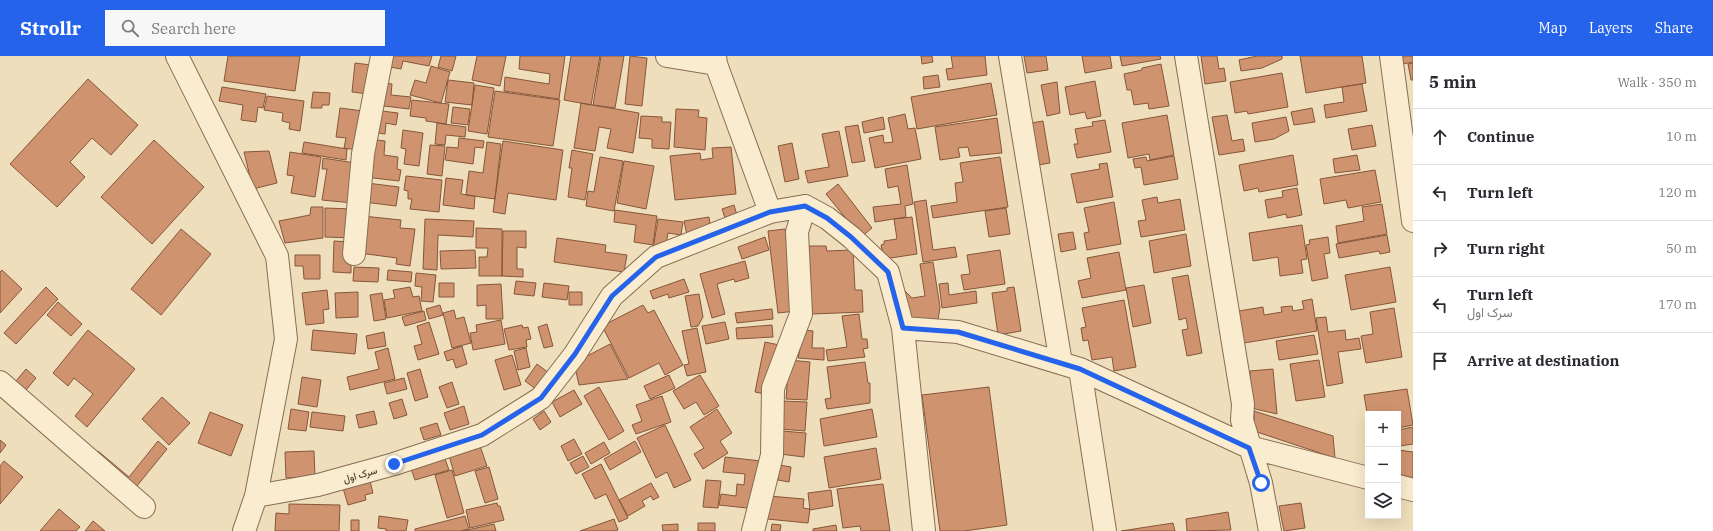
<!DOCTYPE html>
<meta charset="utf-8">
<style>
body{margin:0;font-family:"IBM Plex Serif",Vazirmatn,serif;background:#f7f7f7;color:#2b2b33}
.controls{position:absolute;right:12px;bottom:12px;display:grid;overflow:hidden;border-radius:0px;box-shadow:0 4px 16px #0002}
.controls button{width:36px;height:36px;display:grid;place-items:center;padding:0;border:0;border-bottom:1px solid #e1e1e2;background:#fff;color:#2b2b33;font:20px sans-serif}
.stop{position:absolute;width:12px;height:12px;margin:-9px;border:3px solid #2563eb;border-radius:50%;background:#fff}
.stop.end{background:#2563eb;border-color:#fff;box-shadow:0 1px 4px #0008}
.list{margin:0;padding:0;list-style:none}
h2{display:flex;justify-content:space-between;align-items:center;height:52px;margin:0;padding:0 16px;font-size:17px}
h2 small{font-size:13px;font-weight:400;color:#7c7c81}
.list li{display:grid;grid-template-columns:26px 1fr auto;gap:12px;align-items:center;box-sizing:border-box;height:56px;padding:0 16px;border-top:1px solid #e1e1e2}
.list b{display:block;font-size:15px;white-space:nowrap}
.list p{margin:0;font-size:13px;white-space:nowrap;color:#7c7c81}
.list em{font-size:13px;font-style:normal;color:#7c7c81}
.icon{flex:none;width:22px;height:22px;fill:none;stroke:currentColor;stroke-width:2;stroke-linecap:round;stroke-linejoin:round}
.map{position:relative;flex:none;width:1413px;height:475px;overflow:hidden}
header{display:flex;align-items:center;gap:24px;box-sizing:border-box;height:56px;padding:0 20px;background:#2563eb;color:#fff}
header strong{font-size:19px}
nav{display:flex;gap:22px;margin-inline-start:auto;font-size:14px}
.search{width:280px;height:36px;background:#f7f7f7;display:flex;align-items:center;gap:10px;box-sizing:border-box;padding:0 14px;border-radius:0px;color:#7c7c81;font-size:15px}
main{display:flex}
aside{flex:1;background:#fff}
.map>svg:first-child{display:block}
.building{fill:#cf946f;stroke:#86563a}
.lines{fill:none;stroke-linecap:round;stroke-linejoin:round}
.minor-casing{stroke:#866e54;stroke-width:24}
.minor{stroke:#faecce;stroke-width:22}
.route{stroke:#2563eb;stroke-width:5}
.labels{text-anchor:middle;stroke-width:3;stroke-linejoin:round;paint-order:stroke}
.street-label{font-size:10px;fill:#35261a;stroke:#f6e8ca}
</style>
<header>
<strong>Strollr</strong>
<div class="search"><svg class="icon" aria-label="search" viewBox="0 0 24 24"><circle cx="10" cy="10" r="6"/><path d="M15 15l6 6"/></svg>Search here</div>
<nav><a>Map</a><a>Layers</a><a>Share</a></nav>
</header>
<main>
<div class="map">
<svg width="1413" height="475" viewBox="0 0 1413 475">
<rect width="100%" height="100%" fill="#efdebb"/>
<!-- building -->
<path class="building" d="M228,0H300L295,35L224,25Z
M386,0H432L429,10L403,5L401,13L384,10Z
M441,0H456L452,15L438,11Z
M477,0H506L500,30L472,24Z
M520,0H565L559,43L504,35L505,21L549,28L550,18L519,13Z
M571,0H600L591,49L564,44Z
M601,0H624L615,52L593,49Z
M630,0L647,2L642,50L625,48Z
M921,0H932L933,6L922,8Z
M951,0H985L987,19L948,24L946,13L953,12Z
M1024,0H1046L1048,14L1027,17Z
M1082,0H1110L1112,12L1085,17Z
M1120,0H1160L1161,3L1122,10Z
M1201,0H1217L1219,13L1224,12L1226,25L1205,28Z
M1257,0H1282V3L1262,12L1241,15L1239,4Z
M1300,0H1362L1366,27L1306,37Z
M1402,0H1413V6L1403,8Z
M355,7L371,9L368,38L352,36Z
M1413,7V24H1411L1408,8Z
M1161,8L1169,50L1149,53L1148,47L1134,49L1131,34H1127L1124,18L1142,14V12Z
M431,10L450,16L441,47L410,39L415,24L426,27Z
M1282,17L1288,51L1248,58L1247,55L1235,57L1230,26Z
M938,19L940,31L924,33L923,21Z
M88,23L138,69L111,99L92,82L70,106L85,121L57,151L10,108Z
M448,24L474,27L472,49L445,46Z
M1095,25L1101,60L1087,63L1085,56L1070,59L1065,31Z
M379,26L392,28L391,39L411,41L409,53L376,49Z
M1057,26L1060,57L1047,60L1041,29Z
M991,27L997,59L917,73L911,41Z
M1362,28L1367,55L1326,62L1324,49L1344,46L1342,31Z
M475,29L494,32L487,78L468,75Z
M222,31L266,38L263,52L258,51L256,66L241,64L243,49L219,45Z
M495,35L560,44L553,90L488,81Z
M313,36L330,37L329,49H322V52H311Z
M267,40L304,45L300,75L289,73L290,67L282,65L283,57L264,54Z
M412,44L449,48L446,68L426,65V62L410,60Z
M581,47L639,57L633,97L607,92L611,73L599,71L595,95L574,92Z
M453,51L470,53L468,69L451,67Z
M340,52L363,55L357,94L344,92L346,82L336,81Z
M1312,52L1315,66L1294,69L1291,56Z
M676,53L699,54L698,61L707,62L705,94L674,91Z
M374,54L398,57L396,69L386,67L385,78L371,76Z
M905,58L908,73L915,72L921,103L875,112L869,82L883,79L884,87L893,86L888,62Z
M1167,59L1174,99L1150,104L1149,98L1128,102L1122,67Z
M1227,59L1232,85L1243,83L1245,95L1219,99L1212,61Z
M641,60L662,61V66H671L669,93L652,92V83L639,82Z
M883,61L885,73L864,77L862,66Z
M1286,61L1289,75L1274,83L1255,86L1252,67Z
M997,62L1002,97L970,100L968,91L958,92L960,101L940,104L935,71Z
M1105,64L1111,96L1077,102L1074,88H1078L1075,73L1093,70L1092,66Z
M1043,65L1050,107L1038,109L1031,67Z
M437,67L466,71L465,81L446,79L445,89L435,88Z
M858,69L865,105L852,107L845,71Z
M1372,69L1376,90L1352,94L1348,73Z
M403,74L423,77L419,110L404,108L406,93L401,92Z
M839,75L848,120L808,127L805,115L829,111L822,78Z
M459,82L484,85L483,92L475,91L473,108L445,104L447,91L458,92Z
M370,83L385,85L384,99L398,101L397,113L401,114L399,125L365,121Z
M154,84L204,131L152,188L101,141Z
M503,85L563,94L556,144L508,137L505,158L493,156Z
M304,86L347,93L346,104L302,97Z
M487,86L501,88L495,143L466,139L469,115L483,117Z
M792,87L799,123L785,126L778,90Z
M430,89L445,90L442,120L427,118Z
M731,91L736,138L675,144L670,100L700,97L701,104L713,102L712,92Z
M572,94L593,98L585,144L568,141L572,112H569Z
M269,95L277,127L253,133L244,96Z
M290,96L321,101L315,141L291,137L294,120L287,119Z
M1293,99L1298,129L1259,136L1258,132L1244,135L1239,109Z
M1357,99L1360,114L1335,117L1333,103Z
M1174,100L1178,123L1144,129L1141,111L1135,112L1133,103L1146,101L1147,105Z
M600,101L623,105L614,155L586,150L588,135L594,136Z
M1000,101L1008,151L933,162L931,150L957,146L955,127L963,126L960,107Z
M323,102L355,107L353,147L322,144L327,113H322Z
M624,105L654,110L646,153L617,147Z
M1107,107L1113,141L1077,147L1071,118L1100,113L1099,108Z
M907,109L913,148L905,150L906,161L875,166L873,151L901,148L898,130L888,132L885,113Z
M1375,114L1381,146L1348,152L1346,144L1324,148L1320,123Z
M406,120L442,124L439,156L410,153L412,143H408V135L404,134Z
M446,122L463,124L461,138L475,140L474,153L443,149Z
M367,127L399,131L396,150L364,146Z
M838,128L872,172L861,181L826,138Z
M1297,132L1302,159L1287,162L1286,158L1268,162L1265,144L1283,141L1282,135Z
M1157,141L1158,147L1180,143L1185,174L1141,181L1138,165L1146,164L1142,144Z
M926,144L933,194L955,191L957,201L923,206L914,146Z
M1114,146L1121,188L1087,194L1084,177L1089,176L1084,152Z
M1382,148L1387,178L1338,187L1336,170L1364,165L1362,151Z
M734,149L737,159L725,162L722,153Z
M311,151H323V182L285,187L279,165L310,159Z
M325,152L353,153V182L325,181Z
M1006,152L1010,178L989,181L985,155Z
M615,154L657,160L653,189L634,186L636,169L614,166Z
M363,160L401,164L400,172L415,173L410,210L396,208L397,202L359,197Z
M709,161L711,176L687,179L684,165Z
M912,161L917,198L884,203L881,189L884,188V185L897,183L894,163Z
M425,163L474,165L473,181L438,179L437,214L423,213Z
M658,163L683,166L681,179L668,177L665,195L653,193Z
M1302,169L1307,203L1301,204L1303,217L1280,220L1278,201L1253,205L1249,177Z
M476,172L502,173V220H479V201H487L488,192H476Z
M181,173L211,198L161,259L131,233Z
M785,173L796,255L778,257L768,175Z
M503,175H526V192L517,191V213H523V221L502,220Z
M1073,176L1076,193L1061,196L1058,178Z
M1186,178L1191,210L1154,217L1149,185Z
M1387,179L1390,196L1380,198L1379,195L1339,202L1336,188Z
M765,181L769,194L742,203L738,191Z
M1328,181L1330,197L1324,198L1328,222L1312,225L1306,189L1310,188L1309,184Z
M557,182L606,189L605,196L627,199L624,216L554,206Z
M334,185L351,186V217L333,216Z
M809,190H826L827,195L853,194L855,234H862L863,256L812,258Z
M475,194L476,212L441,213L440,195Z
M1000,194L1005,228L964,234L961,219L970,218L967,199Z
M1119,196L1126,234L1082,242L1078,225L1091,222L1087,202Z
M295,199H320V223H304L303,210H295Z
M745,205L749,222L735,226L734,223L717,228L725,258L712,262L700,218Z
M933,206L940,251L937,271L916,270L896,237L904,234L912,242L925,240L920,208Z
M354,211L379,212L378,226L353,225Z
M1390,211L1396,246L1351,254L1345,219Z
M2,214L22,233L0,257V216Z
M388,214L412,216L411,226L387,224Z
M416,217L436,219L433,246L421,245L422,231L415,230Z
M1188,219L1202,297L1187,300L1182,274L1188,273L1186,262L1179,264L1172,222Z
M684,223L689,236L669,242L668,238L653,243L650,235Z
M516,225L536,227L534,240L514,238Z
M439,227H454V241H439Z
M544,227L569,230L567,244L542,241Z
M948,227L949,239L976,235L977,247L942,252L939,228Z
M501,228L503,263H486V249L477,250V229Z
M1144,229L1151,267L1133,271L1126,232Z
M46,231L58,243L16,288L4,277Z
M410,231L413,241L419,240L422,255L387,262L384,244L395,242L393,234Z
M1014,231L1021,275L998,279L992,237L1007,235V232Z
M327,234L329,253L323,254L324,267L306,269L302,237Z
M358,236V261L336,262L335,237Z
M569,236H582V249H569Z
M382,237L386,263L374,265L370,239Z
M699,238L703,261L698,270L691,271L685,240Z
M1312,243L1317,275L1244,287L1239,255L1263,251L1264,259L1282,256L1281,251L1292,250L1293,255L1304,253L1302,245Z
M1124,244L1136,311L1114,315L1112,301L1092,304L1088,284L1083,285L1081,272L1086,271L1082,252Z
M58,246L82,268L71,280L47,259Z
M440,249L443,259L429,263L426,253Z
M643,249L648,257L654,254L683,309L665,319L659,307L629,322L602,270Z
M1394,252L1402,301L1366,307L1361,280L1373,278L1370,256Z
M772,253L773,263L737,267L735,257Z
M454,254L456,263L464,261L471,287L452,292L443,257Z
M424,255L426,264L405,270L402,261Z
M859,258L862,283H867L868,292L863,293L865,301L828,305L826,294L847,291L842,260Z
M1326,261L1328,276L1345,274L1346,284L1359,282L1361,293L1338,296L1343,327L1327,330L1316,262Z
M501,264L505,288L473,294L470,277L477,276L476,269Z
M429,266L439,298L418,304L414,290L422,288L417,270Z
M725,266L729,283L706,288L702,270Z
M547,268L553,290L544,292L538,271Z
M522,269L523,272L528,271L531,283L526,284L527,291L509,294L504,273Z
M772,269L773,281L737,283L736,272Z
M697,272L706,316L687,320L684,309L689,308L682,275Z
M88,274L135,313L87,371L75,360L93,338L74,322L68,330L53,317Z
M313,274L357,278L355,298L311,294Z
M804,274L813,275L812,292H824V304L798,302Z
M384,276L386,290L368,293L366,280Z
M1314,279L1318,298L1279,304L1276,285Z
M765,286L779,289L769,339L755,336Z
M610,288L628,323L579,329L574,307Z
M462,290L467,308L456,312L453,303L447,305L444,296Z
M388,292L395,323L350,334L347,321L379,313L375,296Z
M526,292L530,311L518,314L514,295Z
M512,299L521,329L504,334L495,304Z
M789,304L810,306L807,344L786,343Z
M1319,304L1325,341L1296,345L1290,308Z
M865,306L868,327H870V347L827,353L825,343L831,342L827,311Z
M537,308L549,317L537,334L525,325Z
M26,313L36,322L21,340L11,331Z
M420,313L428,341L415,345L407,317Z
M1273,313L1277,358L1251,352L1250,315Z
M669,319L675,332L650,343L644,330Z
M700,319L719,350L704,359L696,346L684,353L673,335Z
M302,321L321,324L317,351L298,348Z
M404,322L407,333L387,338L384,327Z
M452,326L459,348L447,352L439,331Z
M599,331L624,375L609,384L584,340Z
M989,331L1007,469L964,475H940L922,339Z
M1407,333L1413,369L1398,372V358H1368V362L1364,339Z
M574,334L582,348L560,361L552,346Z
M662,340L671,366L636,378L632,369L642,365L636,349Z
M162,341L190,367L169,389L142,363Z
M402,343L407,359L394,363L389,347Z
M781,345L807,346L805,375L780,373Z
M464,350L469,368L450,374L444,357Z
M291,353L309,356L306,375L288,373Z
M717,353L732,377L720,385L728,397L703,413L694,398L704,392L690,371Z
M872,353L877,381L824,390L820,363Z
M374,355L377,368L359,372L356,359Z
M544,355L551,366L540,374L533,363Z
M1254,355L1333,380L1335,402L1254,375Z
M210,356L243,369L231,400L198,387Z
M312,356L345,360L343,375L310,371Z
M437,367L441,379L424,384L420,372Z
M665,369L691,424L674,432L667,416L656,422L637,382Z
M1413,371V388L1399,390L1398,374Z
M782,375L806,377L804,401L780,398Z
M574,383L582,398L568,405L561,390Z
M0,384L6,389L0,397Z
M158,385L167,393L132,436L93,403L98,395L129,421Z
M635,385L641,396L610,414L604,403Z
M604,386L610,397L591,408L585,397Z
M480,390L487,410L455,420L449,400Z
M876,392L881,423L829,432L824,401Z
M1398,394L1413,396V422L1398,418Z
M314,395L315,421L286,422L285,396Z
M444,400L449,414L415,424L410,410Z
M583,400L589,411L576,418L570,407Z
M725,401L761,405L756,453L719,449L721,438L736,440L737,428L744,429L745,418L723,416Z
M4,405L23,421L0,448V410Z
M601,408L628,462L619,466L606,438L595,443L582,418Z
M779,409L791,411L789,426L778,424Z
M489,411L498,443L485,447L475,415Z
M452,414L464,457L447,462L435,419Z
M706,424L721,425L718,452L703,451Z
M370,425L373,437L365,439L366,444L348,449L343,432Z
M651,427L659,441L653,444L651,440L642,445L645,450L628,460L619,444Z
M883,428L890,475H861L860,470L843,472L837,433Z
M831,434L833,450L810,454L808,437Z
M769,440L804,443L803,452L810,453L808,467L767,463Z
M497,447L498,450H500L504,464L470,472L466,454Z
M1301,447L1305,472L1284,475L1279,450Z
M289,448L340,449L339,475H275L276,457L289,458Z
M59,453L80,471L76,475H40Z
M1228,456L1231,474L1187,475L1186,463Z
M379,460L408,464L406,475H386V473L378,472Z
M465,460L469,473L460,475H415V473Z
M614,463L618,474L614,475H580Z
M351,464H359V475H351Z
M93,465L105,475H85Z
M698,467H715V475H698Z
M1173,467L1175,475H1121Z
M494,468L496,475H463Z
M678,468V475H663L662,469Z
M772,468L781,469L780,475H771Z
M836,469L837,475H813V473Z"/>
<g class="lines">
<defs>
<path id="minor" d="M177,0L277,200L286,283L256,440L244,475
M667,0L716,8
M715,0L716,8L770,156
M1010,0L1061,307
M1186,0L1243,348L1242,364L1261,427L1270,475
M1391,0L1413,165
M805,150L827,162L851,181L888,216L903,272L924,475
M354,198L363,98L382,0
M903,272L958,276L1080,313L1249,391L1368,422
M1080,313L1105,475
M0,326L144,451
M1398,430L1413,434
M256,440L318,429L394,408L482,379L541,342L575,298L612,240L656,201L770,156L805,150
M753,475L772,399L773,332L801,258L797,176L805,150"/>
</defs>
<!-- minor casing -->
<use href="#minor" class="minor-casing"/>
<!-- minor -->
<use href="#minor" class="minor"/>
</g>
<g class="lines">
<!-- route -->
<path class="route" d="M394,408L482,379L541,342L575,298L612,240L656,201L770,156L805,150L827,162L851,181L888,216L903,272L958,276L1080,313L1249,392L1261,427"/>
</g>
<g class="labels">
<!-- street labels -->
<g class="street-label">
<text transform="translate(360 418) rotate(-16)" y="4">سرک اول</text>
</g>
</g>
</svg>
<div class="controls">
<button>+</button>
<button>−</button>
<button><svg class="icon" aria-label="layers" viewBox="0 0 24 24"><path d="M12 4l9 5-9 5-9-5zM3 14l9 5 9-5"/></svg></button>
</div>
<div class="stop" style="left:1261px;top:427px"></div>
<div class="stop end" style="left:394px;top:408px"></div>
</div>
<aside>
<h2>5 min<small>Walk · 350 m</small></h2>
<ul class="list">
<li><svg class="icon" aria-label="ahead" viewBox="0 0 24 24"><path d="M12 20V5M6 11l6-6 6 6"/></svg><div><b>Continue</b></div><em>10 m</em></li>
<li><svg class="icon" aria-label="left" viewBox="0 0 24 24"><path d="M17 20v-9H6M10 6l-5 5 5 5"/></svg><div><b>Turn left</b></div><em>120 m</em></li>
<li><svg class="icon" aria-label="right" viewBox="0 0 24 24"><path d="M7 20v-9h11M14 6l5 5-5 5"/></svg><div><b>Turn right</b></div><em>50 m</em></li>
<li><svg class="icon" aria-label="left" viewBox="0 0 24 24"><path d="M17 20v-9H6M10 6l-5 5 5 5"/></svg><div><b>Turn left</b><p>سرک اول</p></div><em>170 m</em></li>
<li><svg class="icon" aria-label="arrive" viewBox="0 0 24 24"><path d="M6 21V4h12l-3 4 3 4H6"/></svg><div><b>Arrive at destination</b></div></li>
</ul>
</aside>
</main>
